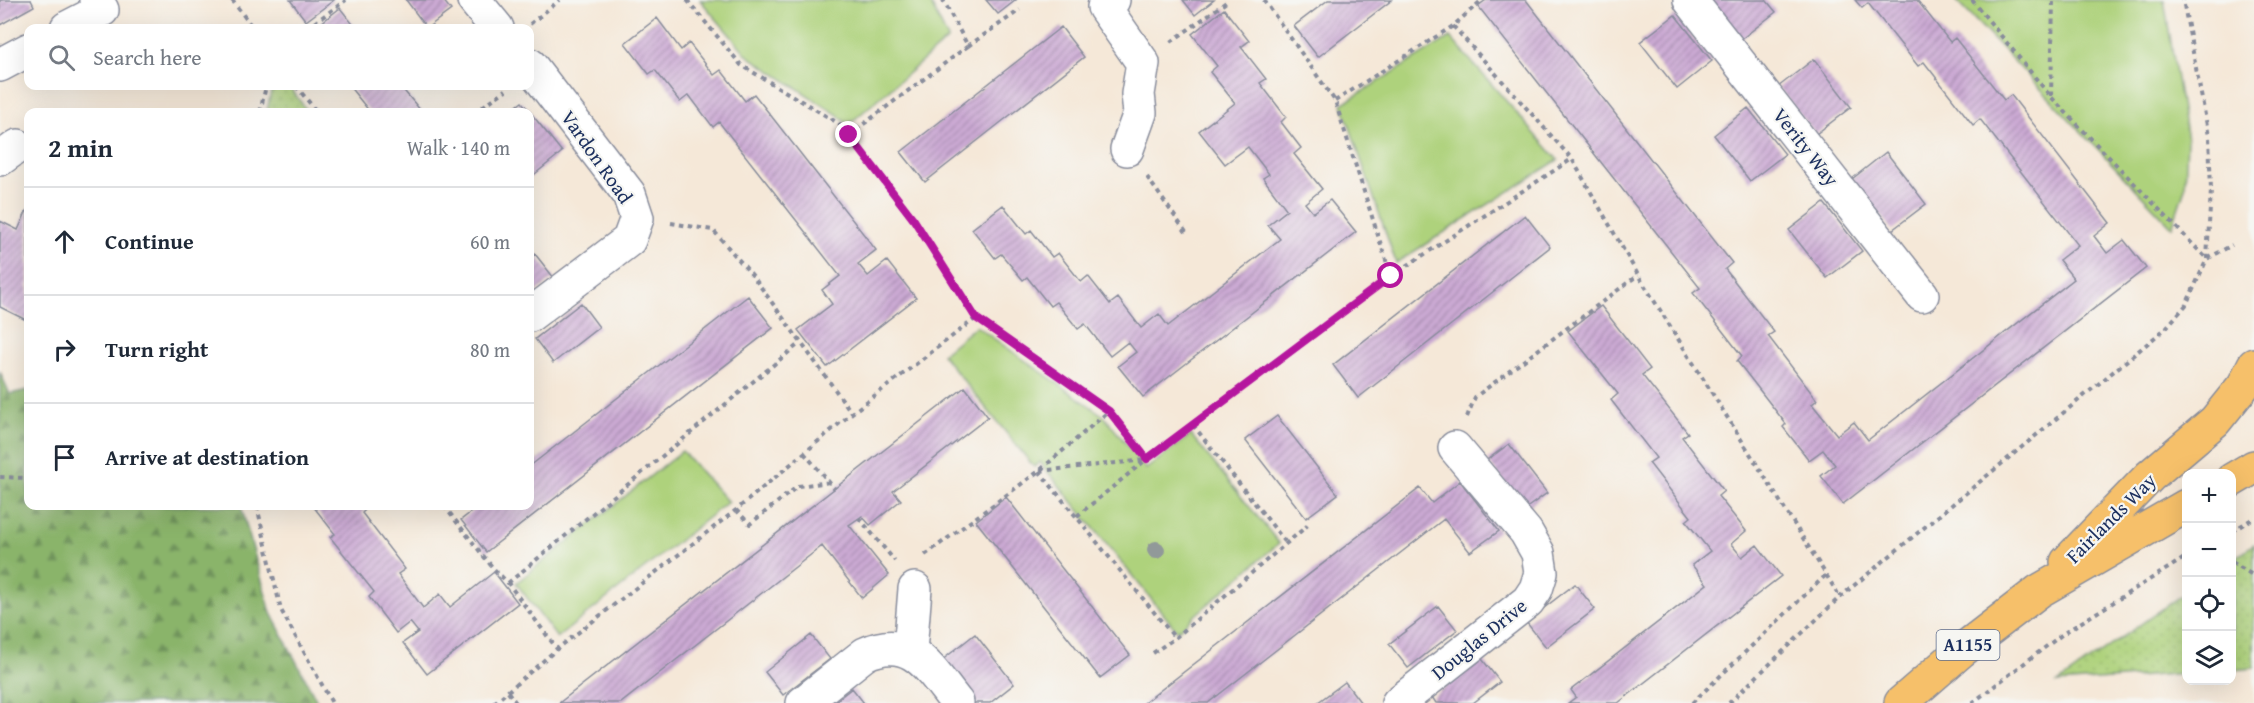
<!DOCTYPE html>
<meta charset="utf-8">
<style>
body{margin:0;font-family:"Gentium Book Plus",serif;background:#f6f6f7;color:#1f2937}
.controls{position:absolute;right:18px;bottom:18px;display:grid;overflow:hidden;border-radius:12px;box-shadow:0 6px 24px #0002}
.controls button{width:54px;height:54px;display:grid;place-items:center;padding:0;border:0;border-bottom:2px solid #e0e1e3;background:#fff;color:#1f2937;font:30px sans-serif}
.stop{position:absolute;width:18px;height:18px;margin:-14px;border:4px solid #b5179e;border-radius:50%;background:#fff}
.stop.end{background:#b5179e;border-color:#fff;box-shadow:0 2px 6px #0008}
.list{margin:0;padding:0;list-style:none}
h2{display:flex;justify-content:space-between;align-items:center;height:78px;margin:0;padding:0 24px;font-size:26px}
h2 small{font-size:20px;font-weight:400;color:#747a83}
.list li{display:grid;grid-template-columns:39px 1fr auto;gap:18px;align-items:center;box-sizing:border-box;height:108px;padding:0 24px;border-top:2px solid #e0e1e3}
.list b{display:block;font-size:22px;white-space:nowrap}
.list em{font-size:20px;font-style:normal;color:#747a83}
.icon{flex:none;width:33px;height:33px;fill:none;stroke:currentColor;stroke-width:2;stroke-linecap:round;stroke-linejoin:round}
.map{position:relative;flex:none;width:2254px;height:703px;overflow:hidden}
.search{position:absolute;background:#fff;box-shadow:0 6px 24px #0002;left:24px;top:24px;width:510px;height:66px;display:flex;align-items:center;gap:15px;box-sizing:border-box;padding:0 21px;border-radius:12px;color:#747a83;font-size:22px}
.panel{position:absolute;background:#fff;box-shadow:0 6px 24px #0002;left:24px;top:108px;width:510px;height:402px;border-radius:12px}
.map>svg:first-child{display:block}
.grass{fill:url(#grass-dots);stroke:#64806c;stroke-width:1.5}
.forest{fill:url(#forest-firs);stroke:#527264;stroke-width:1.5}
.garden{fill:#aed27b;stroke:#64806c;stroke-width:1.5}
.building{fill:url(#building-hatch)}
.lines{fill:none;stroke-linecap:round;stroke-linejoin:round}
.minor-casing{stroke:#888c9b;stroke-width:36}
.major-casing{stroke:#888c9b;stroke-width:36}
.path{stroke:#888c9b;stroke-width:4;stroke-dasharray:4.5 4.5;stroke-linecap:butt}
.minor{stroke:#fff;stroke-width:33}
.major{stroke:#f6c06b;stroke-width:33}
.tree{fill:#919999}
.route{stroke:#b5179e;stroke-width:8}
.labels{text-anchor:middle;stroke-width:4.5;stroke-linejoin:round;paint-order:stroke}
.shield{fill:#f6f6f2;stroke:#5d6b8a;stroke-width:1.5}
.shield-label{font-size:18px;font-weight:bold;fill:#1b2f5e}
.street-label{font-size:20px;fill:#1b2f5e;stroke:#f6f6f2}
</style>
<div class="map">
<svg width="2254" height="703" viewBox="0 0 2254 703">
<defs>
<pattern id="grass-dots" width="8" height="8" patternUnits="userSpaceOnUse" patternTransform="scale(1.5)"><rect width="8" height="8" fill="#aed27b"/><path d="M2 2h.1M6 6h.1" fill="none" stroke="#95b56d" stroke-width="1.8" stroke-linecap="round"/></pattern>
<pattern id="forest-firs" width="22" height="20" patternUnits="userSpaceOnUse" patternTransform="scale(1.5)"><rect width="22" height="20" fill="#8ab46b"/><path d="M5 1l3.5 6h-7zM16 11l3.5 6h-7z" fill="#70935b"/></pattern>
<pattern id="building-hatch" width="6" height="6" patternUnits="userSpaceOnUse" patternTransform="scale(1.5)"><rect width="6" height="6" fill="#ccaad4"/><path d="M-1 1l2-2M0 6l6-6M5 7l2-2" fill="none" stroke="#a58baf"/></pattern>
</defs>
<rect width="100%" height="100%" fill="#f6f6f2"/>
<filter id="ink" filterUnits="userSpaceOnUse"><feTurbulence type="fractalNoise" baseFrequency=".0167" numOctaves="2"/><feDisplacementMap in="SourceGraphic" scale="12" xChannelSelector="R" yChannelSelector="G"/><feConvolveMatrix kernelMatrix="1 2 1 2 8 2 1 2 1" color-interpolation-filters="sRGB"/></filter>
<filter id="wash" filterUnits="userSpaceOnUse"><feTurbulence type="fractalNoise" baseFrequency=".008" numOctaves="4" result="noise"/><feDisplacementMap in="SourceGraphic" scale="24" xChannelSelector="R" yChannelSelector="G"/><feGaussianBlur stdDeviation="1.35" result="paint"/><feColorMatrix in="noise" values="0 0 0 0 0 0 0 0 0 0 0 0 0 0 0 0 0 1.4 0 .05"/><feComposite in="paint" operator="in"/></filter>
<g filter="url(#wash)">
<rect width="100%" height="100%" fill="#f5e8d8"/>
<!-- grass -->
<path class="grass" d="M272,86H289L308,112H267Z
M2254,544V668L2232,670V560Z
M2186,592V673L2058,683Z"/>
<!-- forest -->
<path class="forest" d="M0,372L10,394L28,390V506H241L271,613L318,703H0Z"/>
<!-- garden -->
<path class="garden" d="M700,0H929L948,39L848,125L838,115L748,56Z
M1956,0H2164L2187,140L2185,188L2172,227Z
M1450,37L1558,160L1396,263L1342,104Z
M976,326L1104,416L1146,469L1191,435L1279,543L1177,631L1040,462L1034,467L942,354Z
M682,451L728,502L557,638L516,583Z"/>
<g id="blocks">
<!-- building -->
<path class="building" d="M0,0H31L34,6L0,25Z
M290,0H334L306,21Z
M406,0H443L451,10L427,28Z
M986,0H1016L998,14Z
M1183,0H1214L1195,15Z
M1328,0H1392L1318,57L1294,26Z
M1486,0H1526L1732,263L1725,269L1774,332L1768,336L1817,400L1812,404L1837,435L1854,422L1868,440L2074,279L2059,260L2078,245L1980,119L1973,125L1924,62L1918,66L1868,3L1862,8L1855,0H1917L1950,42L1955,38L2004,100L2011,95L2110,223L2094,236L2107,253L2124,240L2146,268L1843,504L1821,476L1835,465L1823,450L1809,460L1783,427L1786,424L1737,361L1742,356L1693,293L1700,288L1478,6Z
M1708,0H1766L1776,12L1740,40Z
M340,8L356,28H315Z
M1224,9L1249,41L1241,47L1266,79L1260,83L1286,117L1281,122L1301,148L1294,154L1322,189L1305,203L1313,213L1330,200L1356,232L1143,397L1118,366L1136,352L1128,342L1110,356L1085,324L1078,329L1056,302L1050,306L1027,277L1023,280L1001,254L995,258L972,229L1003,205L1026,234L1031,230L1052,257L1058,253L1081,282L1088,276L1110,304L1118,298L1141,328L1159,314L1168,326L1280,239L1268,225L1287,210L1263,178L1269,174L1248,147L1225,164L1199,131L1235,103L1210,72L1217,66L1192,34Z
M1675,15L1712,61L1677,89L1640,42Z
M657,18L681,50L689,43L714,75L721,70L745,101L754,94L876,250L858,264L868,276L887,261L916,298L827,367L798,330L832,304L822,290L840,276L719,122L713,127L689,95L680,102L655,70L649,74L625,43Z
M1061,27L1084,57L925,182L901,152Z
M1814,59L1851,107L1816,134L1778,87Z
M349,86H400L422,112H370Z
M522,102L562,152L530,178V112H509Z
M1748,108L1785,154L1750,181L1714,135Z
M1886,152L1926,204L1892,230L1852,179Z
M1824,203L1862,251L1827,278L1789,230Z
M28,208V321L0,307V221L18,230Z
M1525,215L1550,247L1358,398L1333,365Z
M535,254L554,278L530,297V259Z
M748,296L773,328L486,552L461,520L479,506H530V466Z
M581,303L599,327L553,363L535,339Z
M1601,306L1650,369L1642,375L1688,433L1682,437L1724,491L1718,496L1746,531L1731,544L1742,557L1757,545L1781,576L1618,703H1568L1576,697L1571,690L1707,584L1692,565L1710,551L1686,521L1691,517L1649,463L1656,458L1611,400L1618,394L1568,331Z
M965,387L988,417L893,491L901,500L870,525L862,516L849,525L889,575L862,598L822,546L621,703H559Z
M1277,416L1338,494L1306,518L1245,440Z
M1509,444L1547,493L1525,509L1487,460Z
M1460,481L1499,531L1470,552L1444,519L1208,703H1144L1420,488L1432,503Z
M1006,497L1130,655L1100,678L976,521Z
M313,506H363L366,509L362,513L405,569L398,574L423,608L440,594L450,607L494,572L518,603L427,674L403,643L418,632L410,622L396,633L369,597L374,592L330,537L335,534Z
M1575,584L1595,609L1546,647L1526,622Z
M1438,606L1457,630L1408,668L1389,644Z
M975,634L1014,684L990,703H974L941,661Z
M811,635L830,659L783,695L765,672Z
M1482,659L1500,682L1473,703H1436L1432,697Z
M1345,682L1361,703H1317Z
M852,688L864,703H833Z"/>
</g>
</g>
<g filter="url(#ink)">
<use href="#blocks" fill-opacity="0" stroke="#888c9b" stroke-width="1.5"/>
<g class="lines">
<defs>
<path id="minor" d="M474,0L497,28
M1113,0L1104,7L1143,63L1138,94L1140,113L1127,149
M1690,0L1922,295
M67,28L102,10L96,0
M0,65L28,50
M530,65L629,194L637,218L629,240L530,315
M0,159L18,146
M910,651L915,589
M803,703L865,654C912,632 931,671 957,703
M1398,703L1528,601L1536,589L1541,573L1538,553L1526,532L1455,448"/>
<path id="major" d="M2232,480L2254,467
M2067,562L2150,476L2215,421L2244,385L2254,365
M1901,703L1961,651L2039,591L2186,506"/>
</defs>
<!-- minor casing -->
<use href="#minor" class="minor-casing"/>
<!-- major casing -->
<use href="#major" class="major-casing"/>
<!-- path -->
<path class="path" d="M232,0L253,28
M687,0L741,65L838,123L849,135L914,220L976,318L1109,411L1147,459
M1264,0L1335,101L1391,276
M1972,0L2051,97L2207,259L2232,245
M530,24L560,0
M1453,26L1572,159L1638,275L1840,597
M307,28L346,0
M1171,42L1229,0
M968,46L1020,10
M296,86L317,112
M2051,96L2053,0
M1335,101L1453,26L1482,0
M260,112L266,86
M475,112L506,90
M849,135L968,46L943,0
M1147,177L1188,235
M671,223L713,230L752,275L852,413
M1467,417L1475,397L1638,275
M1193,425L1287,544
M804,453L835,489
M1039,471L1175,638
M1040,471L1146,460
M0,477L28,478
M257,506L281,610L332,703
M444,506L493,568L508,583L557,649
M736,510L750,524L798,486L830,482
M1077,516L1147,459L1391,276L1572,159
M859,518L895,561
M2232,531L2254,518
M925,555L1039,471L1109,411
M2232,562L2254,576
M508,583L800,343
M1153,653L1175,638L1308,525
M508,692L516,703
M494,703L557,649L736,510L852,413L976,318
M1692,703L1826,575
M1729,703L1840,597L2165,329L2186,305L2207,259L2211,190L2209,136L2183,0
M1972,703L2064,633L2186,557"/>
<!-- minor -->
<use href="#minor" class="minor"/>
<!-- major -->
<use href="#major" class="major"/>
</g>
<!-- trees -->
<circle class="tree" cx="1156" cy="550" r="9"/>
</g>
<g class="lines" filter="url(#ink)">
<!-- route -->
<path class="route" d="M849,135L914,220L976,318L1109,411L1147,459L1391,276"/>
</g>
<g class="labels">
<!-- shield labels -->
<rect class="shield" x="1936.5" y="630" width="63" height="30" rx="4.5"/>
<g class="shield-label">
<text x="1968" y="651">A1155</text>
</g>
<!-- street labels -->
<g class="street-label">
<text transform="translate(1806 147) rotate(52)" y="7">Verity Way</text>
<text transform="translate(597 157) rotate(55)" y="7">Vardon Road</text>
<text transform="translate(2111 518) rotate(-45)" y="7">Fairlands Way</text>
<text transform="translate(1479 639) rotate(-39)" y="7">Douglas Drive</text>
</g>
</g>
</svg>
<div class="controls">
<button>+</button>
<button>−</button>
<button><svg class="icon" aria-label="locate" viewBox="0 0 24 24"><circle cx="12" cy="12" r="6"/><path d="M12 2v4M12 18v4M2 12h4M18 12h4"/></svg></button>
<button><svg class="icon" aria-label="layers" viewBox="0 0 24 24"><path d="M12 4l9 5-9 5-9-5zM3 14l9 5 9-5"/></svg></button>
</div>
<div class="stop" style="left:1391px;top:276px"></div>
<div class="stop end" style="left:849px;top:135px"></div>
<div class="search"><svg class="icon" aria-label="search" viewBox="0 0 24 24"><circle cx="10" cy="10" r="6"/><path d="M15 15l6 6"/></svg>Search here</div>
<section class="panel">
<h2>2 min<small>Walk · 140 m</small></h2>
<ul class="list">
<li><svg class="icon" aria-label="ahead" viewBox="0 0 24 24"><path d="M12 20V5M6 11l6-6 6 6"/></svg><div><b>Continue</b></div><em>60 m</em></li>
<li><svg class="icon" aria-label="right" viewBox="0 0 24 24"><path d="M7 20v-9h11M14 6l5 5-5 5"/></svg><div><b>Turn right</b></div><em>80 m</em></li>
<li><svg class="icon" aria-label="arrive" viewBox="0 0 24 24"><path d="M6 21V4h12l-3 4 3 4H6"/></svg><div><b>Arrive at destination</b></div></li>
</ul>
</section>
</div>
